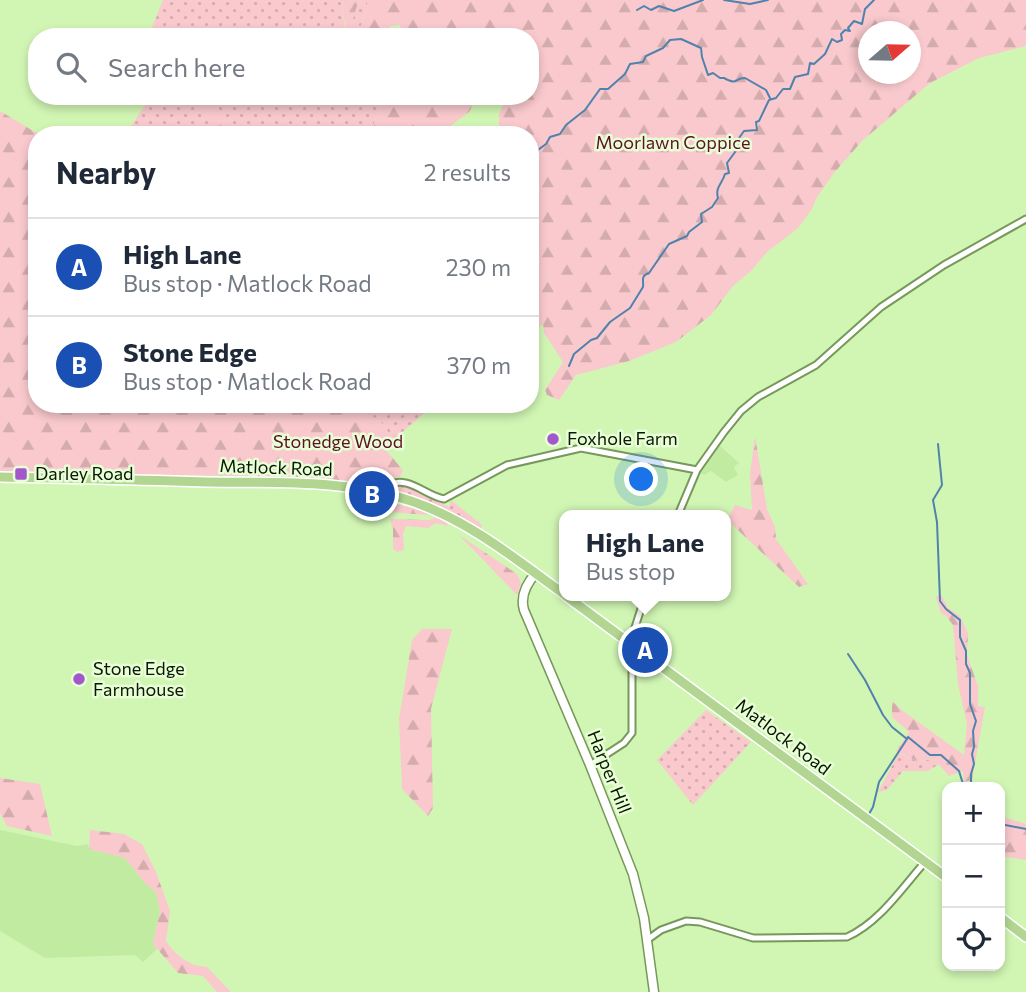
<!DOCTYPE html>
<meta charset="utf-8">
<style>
body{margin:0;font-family:Commissioner,sans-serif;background:#f2f2f3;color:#1f2937}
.controls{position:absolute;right:21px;bottom:21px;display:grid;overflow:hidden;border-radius:14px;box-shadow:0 4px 10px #0003}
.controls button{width:63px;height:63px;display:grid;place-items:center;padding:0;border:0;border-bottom:2px solid #e0e1e3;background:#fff;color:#1f2937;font:35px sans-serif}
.compass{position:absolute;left:858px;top:21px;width:63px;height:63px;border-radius:50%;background:#fff;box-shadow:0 4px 10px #0003;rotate:70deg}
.you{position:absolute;left:642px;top:480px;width:24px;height:24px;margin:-18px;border:5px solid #fff;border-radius:50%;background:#1a73e8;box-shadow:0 0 0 10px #1a73e833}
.badge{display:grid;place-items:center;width:46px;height:46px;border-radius:50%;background:#ea580c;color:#fff;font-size:23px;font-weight:700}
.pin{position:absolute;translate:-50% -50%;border:4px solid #fff;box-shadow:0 2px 7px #0006}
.popup{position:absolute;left:559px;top:510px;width:172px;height:91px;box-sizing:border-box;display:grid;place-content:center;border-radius:14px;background:#fff;filter:drop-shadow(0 2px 5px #0005);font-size:23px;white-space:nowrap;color:#747a83}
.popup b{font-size:26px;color:#1f2937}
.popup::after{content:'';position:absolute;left:50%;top:100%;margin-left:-14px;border:14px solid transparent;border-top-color:#fff}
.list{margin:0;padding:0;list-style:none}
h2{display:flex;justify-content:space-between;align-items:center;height:91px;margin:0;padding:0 28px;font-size:30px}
h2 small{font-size:23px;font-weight:400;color:#747a83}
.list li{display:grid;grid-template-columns:46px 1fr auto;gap:21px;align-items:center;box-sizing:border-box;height:98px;padding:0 28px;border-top:2px solid #e0e1e3}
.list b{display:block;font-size:26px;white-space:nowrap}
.list p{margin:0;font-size:23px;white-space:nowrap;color:#747a83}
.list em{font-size:23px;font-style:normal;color:#747a83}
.icon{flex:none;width:38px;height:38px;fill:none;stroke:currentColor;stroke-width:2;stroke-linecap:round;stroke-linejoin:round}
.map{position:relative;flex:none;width:1026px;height:992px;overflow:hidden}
.search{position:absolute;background:#fff;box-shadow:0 4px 10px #0003;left:28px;top:28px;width:511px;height:77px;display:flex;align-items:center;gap:18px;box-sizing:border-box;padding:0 24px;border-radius:28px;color:#747a83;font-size:26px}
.panel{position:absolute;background:#fff;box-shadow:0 4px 10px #0003;left:28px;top:126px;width:511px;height:287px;border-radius:28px}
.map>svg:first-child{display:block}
.built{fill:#c2eba2}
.grass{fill:url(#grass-dots)}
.forest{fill:url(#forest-firs);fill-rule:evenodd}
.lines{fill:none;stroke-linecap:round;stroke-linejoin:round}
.stream{stroke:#5182ad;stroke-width:2}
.street-casing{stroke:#77985b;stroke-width:9}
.secondary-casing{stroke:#77985b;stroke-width:11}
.primary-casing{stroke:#fff;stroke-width:12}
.street{stroke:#fff;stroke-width:5}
.secondary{stroke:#fff;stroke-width:8}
.primary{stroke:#b2d691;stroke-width:9}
.poi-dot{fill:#a258cb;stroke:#e7fed7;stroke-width:2.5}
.labels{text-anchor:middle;stroke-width:5;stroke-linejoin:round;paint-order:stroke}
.park-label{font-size:18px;fill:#5e1024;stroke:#e7fed7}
.poi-label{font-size:18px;fill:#0a1701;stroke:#e7fed7;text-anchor:start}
.street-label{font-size:18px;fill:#0a1701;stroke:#e7fed7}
</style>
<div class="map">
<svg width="1026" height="992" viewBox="0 0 1026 992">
<defs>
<pattern id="grass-dots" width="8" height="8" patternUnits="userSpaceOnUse" patternTransform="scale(1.75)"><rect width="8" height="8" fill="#f9c9cd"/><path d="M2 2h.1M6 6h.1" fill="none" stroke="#d4acae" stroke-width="1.8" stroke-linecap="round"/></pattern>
<pattern id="forest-firs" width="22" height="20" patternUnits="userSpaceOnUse" patternTransform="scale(1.75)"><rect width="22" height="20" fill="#f9c9cd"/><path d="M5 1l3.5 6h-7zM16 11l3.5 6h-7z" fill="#d4acae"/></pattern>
</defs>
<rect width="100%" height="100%" fill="#d1f6b4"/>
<!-- built -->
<path class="built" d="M718,444L739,463L734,467L738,475L726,482L711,471L704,475L700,473Z
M0,830L77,846L88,844L89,849L126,858L144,882L156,892L160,911L153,944L157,949L143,962L135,955L45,958L0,931Z"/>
<!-- grass -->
<path class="grass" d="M163,0H341L346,37H148Z
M359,0H368L358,37H347Z
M151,96H385L374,122V135H125Z
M375,404H435L393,440L383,424L369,415L367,409Z
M395,485L411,488L449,507L451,500L482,525L481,529L449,513L391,491V487Z
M706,710L751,742L693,805L657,760Z
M899,753L917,761L934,759L939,764L928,771H903L887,790L878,792Z"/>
<!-- forest -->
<path class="forest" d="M341,0H359L347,37Z
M368,0H1026V46L979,58L930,83L862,141L834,173L817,197L812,209L798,228L767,252L752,270L733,286L711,315L676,342L629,361L576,375L559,400L547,395L545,390L563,362L544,333L543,324L530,334V318L536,312L530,300V135H499V114L507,96H530V37H403L400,25L391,26L382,34L371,33L367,37H358ZM869,32H911V74H869Z
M385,96H478L469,112L438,135H374V122Z
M208,98L229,120L231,131L229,134L221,133L218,125L202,108Z
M0,111L40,135H37V404H375L367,410L369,415C382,419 386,429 393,440L385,449L403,470L400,477H394L382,484L245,476L0,473Z
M755,436L767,509L775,527L776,539L808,584L799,587L727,520L735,505L752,510L750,474Z
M371,498L425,511L428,515L388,512L379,516Z
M438,517L445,520L448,526L436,523L428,528L406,526L403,534L404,550L397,552L393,549V529L390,519L429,520Z
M459,535L517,574L521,582L517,595Z
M941,594L948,608L960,616L968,633L967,655L978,686V706L985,707L972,780L964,782L963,771L949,776L934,759L917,761L896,751L909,732L892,717V701L903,711L964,755L967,724L958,684L953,625L946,616L941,613L936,597Z
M422,629H452L431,709L433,808L428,816L402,789L399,719L412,640Z
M0,778L40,784L52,836L7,826L0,813Z
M1000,816L1026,824V860L1000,856Z
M90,830L124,834L142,844L156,872L170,911L166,941C176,956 189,966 207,967L231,992H217L203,976L178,973L153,944L160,911L156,892L144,882L125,858L89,849Z"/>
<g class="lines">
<!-- stream -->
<path class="stream" d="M724,0L750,4L768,0
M637,10L644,6L651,10L659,6L674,11L703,0
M530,156L546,144L550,137L560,134L566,125L585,110L600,89H608L625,74L630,64L643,62L646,56L663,48L670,40L681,39L701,48L702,57L708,75L713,73L720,78H724C739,86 733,78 745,78L766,90L770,98
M569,366L574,354L591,340L597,338L610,322L630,308L643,287C644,281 640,276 649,273L669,244L687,236L689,232L702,222L701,214L712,207L718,198C715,187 722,184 725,174L729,173L727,163L741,144L739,138L744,131L757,130L756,122L759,121L769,100L776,98L783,89H790L795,77L808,74L810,63L814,64L825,54L832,39L837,42L842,40L841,34L845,30L850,31L848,28L854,21L862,24L865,9L874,0
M938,444L942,485L933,500L937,522L940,601L946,609L960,620V637L966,651V664L970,673V704L976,721L973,731L974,747L972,754L974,764L971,774V787
M848,654L865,680L883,715L892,727L907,739L908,737L930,755H941L959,771L964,787
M869,814L873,807L879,782L907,739
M1000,824L1026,829"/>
<defs>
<path id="street" d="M383,493L387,485C409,475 424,495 444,499L507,465L581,448L697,470
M678,515L697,470L724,432L741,411L758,397L816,365L881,307L944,265L1026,219
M630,643L645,596
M590,765L624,743L632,733V660L635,647
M647,940L661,930L686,921L700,922L753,938L847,937C879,923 902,888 925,862"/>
<path id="secondary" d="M536,573C526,584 520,596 524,610L590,765L633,874L644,918L654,992"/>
<path id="primary" d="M0,477C69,478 138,480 207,482C275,483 346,479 411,501C468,520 517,560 564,594
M566,596L947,878
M1000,917L1026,937"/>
</defs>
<!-- street casing -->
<use href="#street" class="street-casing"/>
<!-- secondary casing -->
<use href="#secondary" class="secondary-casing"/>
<!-- primary casing -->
<use href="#primary" class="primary-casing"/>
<!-- street -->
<use href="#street" class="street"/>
<!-- secondary -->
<use href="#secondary" class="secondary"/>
<!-- primary -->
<use href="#primary" class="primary"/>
</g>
<!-- markers -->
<g class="poi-dot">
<circle cx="553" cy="439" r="7"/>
<rect x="14" y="467" width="14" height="14" rx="3.5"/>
<circle cx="79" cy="679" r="7"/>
</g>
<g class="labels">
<!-- park labels -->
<g class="park-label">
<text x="673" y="149">Moorlawn Coppice</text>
<text x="338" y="448">Stonedge Wood</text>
</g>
<!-- poi labels -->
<g class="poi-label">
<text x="567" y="445">Foxhole Farm</text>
<text x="35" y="480">Darley Road</text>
<text x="93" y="675">Stone Edge<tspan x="93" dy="21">Farmhouse</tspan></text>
</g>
<!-- street labels -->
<g class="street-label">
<text transform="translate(276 468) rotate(2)" y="6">Matlock Road</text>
<text transform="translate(783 737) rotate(37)" y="6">Matlock Road</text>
<text transform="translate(609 772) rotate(68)" y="6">Harper Hill</text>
</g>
</g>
</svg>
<div class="controls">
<button>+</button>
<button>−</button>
<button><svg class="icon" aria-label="locate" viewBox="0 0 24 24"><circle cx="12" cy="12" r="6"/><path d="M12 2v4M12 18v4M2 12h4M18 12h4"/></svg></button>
</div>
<svg class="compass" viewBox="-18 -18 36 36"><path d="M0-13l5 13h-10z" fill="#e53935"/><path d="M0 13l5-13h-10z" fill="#747a83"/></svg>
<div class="you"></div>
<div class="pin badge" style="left:645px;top:650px;background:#1a4fb4">A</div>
<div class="popup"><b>High Lane</b>Bus stop</div>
<div class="pin badge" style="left:372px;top:494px;background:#1a4fb4">B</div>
<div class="search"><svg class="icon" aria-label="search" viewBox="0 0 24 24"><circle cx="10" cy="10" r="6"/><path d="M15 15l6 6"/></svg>Search here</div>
<section class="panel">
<h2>Nearby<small>2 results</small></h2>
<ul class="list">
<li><span class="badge" style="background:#1a4fb4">A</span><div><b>High Lane</b><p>Bus stop · Matlock Road</p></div><em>230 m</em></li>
<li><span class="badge" style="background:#1a4fb4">B</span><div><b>Stone Edge</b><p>Bus stop · Matlock Road</p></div><em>370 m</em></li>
</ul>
</section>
</div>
